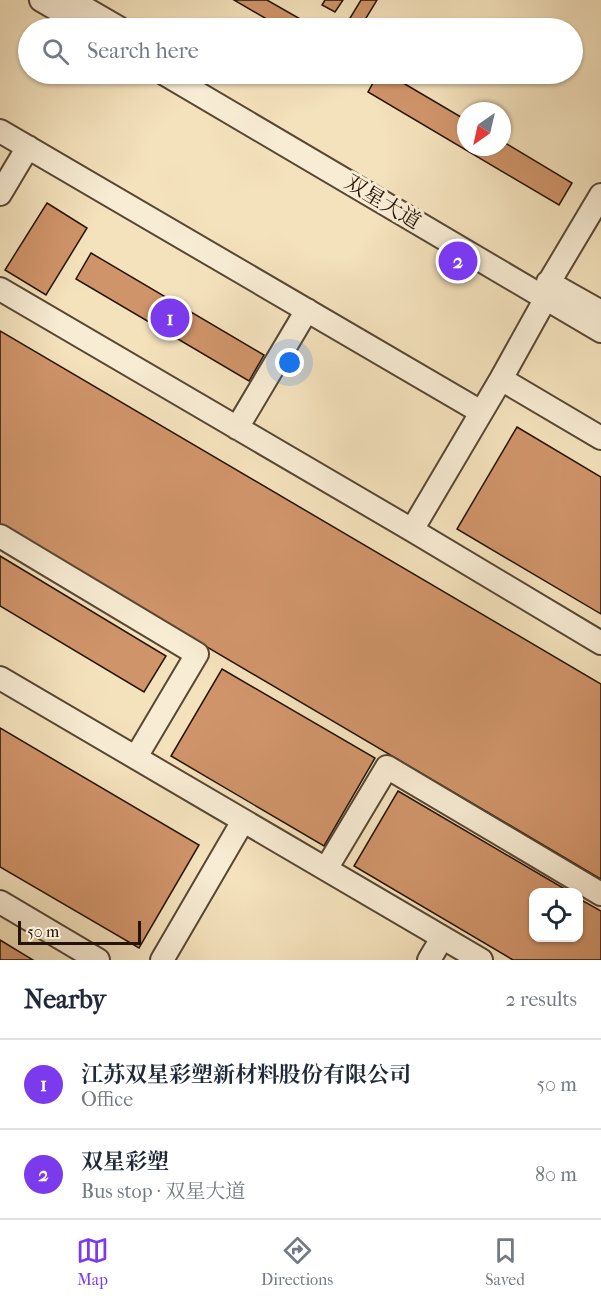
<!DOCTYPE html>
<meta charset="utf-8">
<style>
body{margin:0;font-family:"IM FELL French Canon","Noto Serif SC",serif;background:#f6f6f7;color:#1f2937}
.controls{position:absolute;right:18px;bottom:18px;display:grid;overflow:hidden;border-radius:12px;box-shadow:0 2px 4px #0004}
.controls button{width:54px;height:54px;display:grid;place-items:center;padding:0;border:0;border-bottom:2px solid #e0e1e3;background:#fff;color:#1f2937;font:30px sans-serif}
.compass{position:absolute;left:457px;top:102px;width:54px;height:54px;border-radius:50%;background:#fff;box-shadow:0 2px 4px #0004;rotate:214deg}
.scale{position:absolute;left:18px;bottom:15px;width:123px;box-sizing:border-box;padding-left:6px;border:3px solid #241306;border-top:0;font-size:16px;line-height:21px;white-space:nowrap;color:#241306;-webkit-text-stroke:4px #f8ecd4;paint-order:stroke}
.you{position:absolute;left:290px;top:363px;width:21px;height:21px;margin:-15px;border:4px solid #fff;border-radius:50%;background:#1a73e8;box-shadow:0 0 0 9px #1a73e833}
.badge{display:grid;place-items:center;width:39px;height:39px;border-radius:50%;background:#7c3aed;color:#fff;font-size:20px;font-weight:700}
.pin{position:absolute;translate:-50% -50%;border:3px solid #fff;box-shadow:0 2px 6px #0006}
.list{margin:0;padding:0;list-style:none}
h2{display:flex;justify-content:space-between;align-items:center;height:78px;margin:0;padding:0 24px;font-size:26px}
h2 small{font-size:20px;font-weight:400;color:#747a83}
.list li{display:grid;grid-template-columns:39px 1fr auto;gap:18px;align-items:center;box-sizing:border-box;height:90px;padding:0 24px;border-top:2px solid #e0e1e3}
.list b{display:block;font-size:22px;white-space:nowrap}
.list p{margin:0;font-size:20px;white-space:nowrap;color:#747a83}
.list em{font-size:20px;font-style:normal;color:#747a83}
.icon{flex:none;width:33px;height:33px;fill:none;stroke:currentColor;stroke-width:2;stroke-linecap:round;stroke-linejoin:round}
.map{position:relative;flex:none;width:601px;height:960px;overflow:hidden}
.search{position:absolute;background:#fff;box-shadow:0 2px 4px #0004;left:18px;right:18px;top:18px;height:66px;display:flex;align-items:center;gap:15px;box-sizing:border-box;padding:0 21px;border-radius:33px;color:#747a83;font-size:22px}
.sheet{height:258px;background:#fff}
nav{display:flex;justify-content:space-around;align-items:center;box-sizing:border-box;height:84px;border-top:2px solid #e0e1e3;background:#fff;font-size:16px;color:#747a83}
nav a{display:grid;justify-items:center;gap:3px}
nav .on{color:#7c3aed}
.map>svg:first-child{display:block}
.building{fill:#d0946a;stroke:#241306;stroke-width:1.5}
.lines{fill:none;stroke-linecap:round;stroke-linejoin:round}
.minor-casing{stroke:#584734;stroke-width:26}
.minor{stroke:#f8ecd4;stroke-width:22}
.labels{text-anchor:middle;stroke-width:6;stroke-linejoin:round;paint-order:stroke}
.street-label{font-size:21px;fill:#241306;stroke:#f8ecd4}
</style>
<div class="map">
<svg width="601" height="960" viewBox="0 0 601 960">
<rect width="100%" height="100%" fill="#f4e2bd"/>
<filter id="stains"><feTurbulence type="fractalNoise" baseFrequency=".00333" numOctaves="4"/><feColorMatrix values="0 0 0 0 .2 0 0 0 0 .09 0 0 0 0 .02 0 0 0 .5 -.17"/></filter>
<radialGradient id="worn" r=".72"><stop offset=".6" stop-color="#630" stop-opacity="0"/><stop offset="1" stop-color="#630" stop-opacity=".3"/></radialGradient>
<!-- building -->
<path class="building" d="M234,0H267L316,28H282Z
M325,0H343L335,12L322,5Z
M361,0H377L360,28H344Z
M378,74H388L466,120V147H502V141L572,183L559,205L368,92Z
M47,203L87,228L46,295L5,270Z
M91,253L264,355L249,381L76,279Z
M0,331L601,684V879L0,525Z
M517,427L601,477V614L457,529Z
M0,556L166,656L144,692L0,606Z
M222,669L375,758L324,846L171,756Z
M0,728L199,845L139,948L0,867Z
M398,791L570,892H534V938H578V898L601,911V960H513L354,866Z
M0,940L33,960H0Z"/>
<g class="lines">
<defs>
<path id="minor" d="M41,0L89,28
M74,2L119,28
M165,74L601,331
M0,131L481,412
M0,194L28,147
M548,282L601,312
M0,289L412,530L601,643
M542,294L601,195
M501,379L546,298
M237,428L307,310
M412,530L501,379L601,438
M0,536L197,654L136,757
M0,678L481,960
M326,869L387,767L601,894
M0,902L98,960
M162,960L243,821
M429,960L442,938"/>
</defs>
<!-- minor casing -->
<use href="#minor" class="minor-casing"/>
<!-- minor -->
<use href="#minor" class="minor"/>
</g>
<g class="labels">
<!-- street labels -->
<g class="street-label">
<text transform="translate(383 202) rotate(31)" y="7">双星大道</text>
</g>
</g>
<rect width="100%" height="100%" filter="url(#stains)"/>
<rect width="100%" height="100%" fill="url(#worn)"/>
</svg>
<div class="controls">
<button><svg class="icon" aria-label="locate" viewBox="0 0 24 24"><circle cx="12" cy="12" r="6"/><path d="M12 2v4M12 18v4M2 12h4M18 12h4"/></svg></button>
</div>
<svg class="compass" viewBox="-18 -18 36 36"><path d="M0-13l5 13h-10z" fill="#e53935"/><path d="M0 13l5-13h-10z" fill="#747a83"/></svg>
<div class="scale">50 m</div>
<div class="you"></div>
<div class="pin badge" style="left:170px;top:318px">1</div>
<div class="pin badge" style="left:458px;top:261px">2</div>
<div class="search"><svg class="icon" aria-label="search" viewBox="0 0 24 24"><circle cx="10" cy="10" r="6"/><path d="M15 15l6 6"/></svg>Search here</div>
</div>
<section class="sheet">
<h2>Nearby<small>2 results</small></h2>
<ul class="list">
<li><span class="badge">1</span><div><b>江苏双星彩塑新材料股份有限公司</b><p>Office</p></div><em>50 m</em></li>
<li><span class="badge">2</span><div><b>双星彩塑</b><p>Bus stop · 双星大道</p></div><em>80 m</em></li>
</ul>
</section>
<nav>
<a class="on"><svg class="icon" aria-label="map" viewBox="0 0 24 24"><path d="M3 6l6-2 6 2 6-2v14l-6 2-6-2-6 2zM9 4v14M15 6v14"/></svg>Map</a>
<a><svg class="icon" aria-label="directions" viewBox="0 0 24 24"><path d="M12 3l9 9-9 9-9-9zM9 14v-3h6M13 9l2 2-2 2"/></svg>Directions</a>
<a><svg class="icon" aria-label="saved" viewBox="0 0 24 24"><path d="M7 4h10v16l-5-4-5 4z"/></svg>Saved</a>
</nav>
